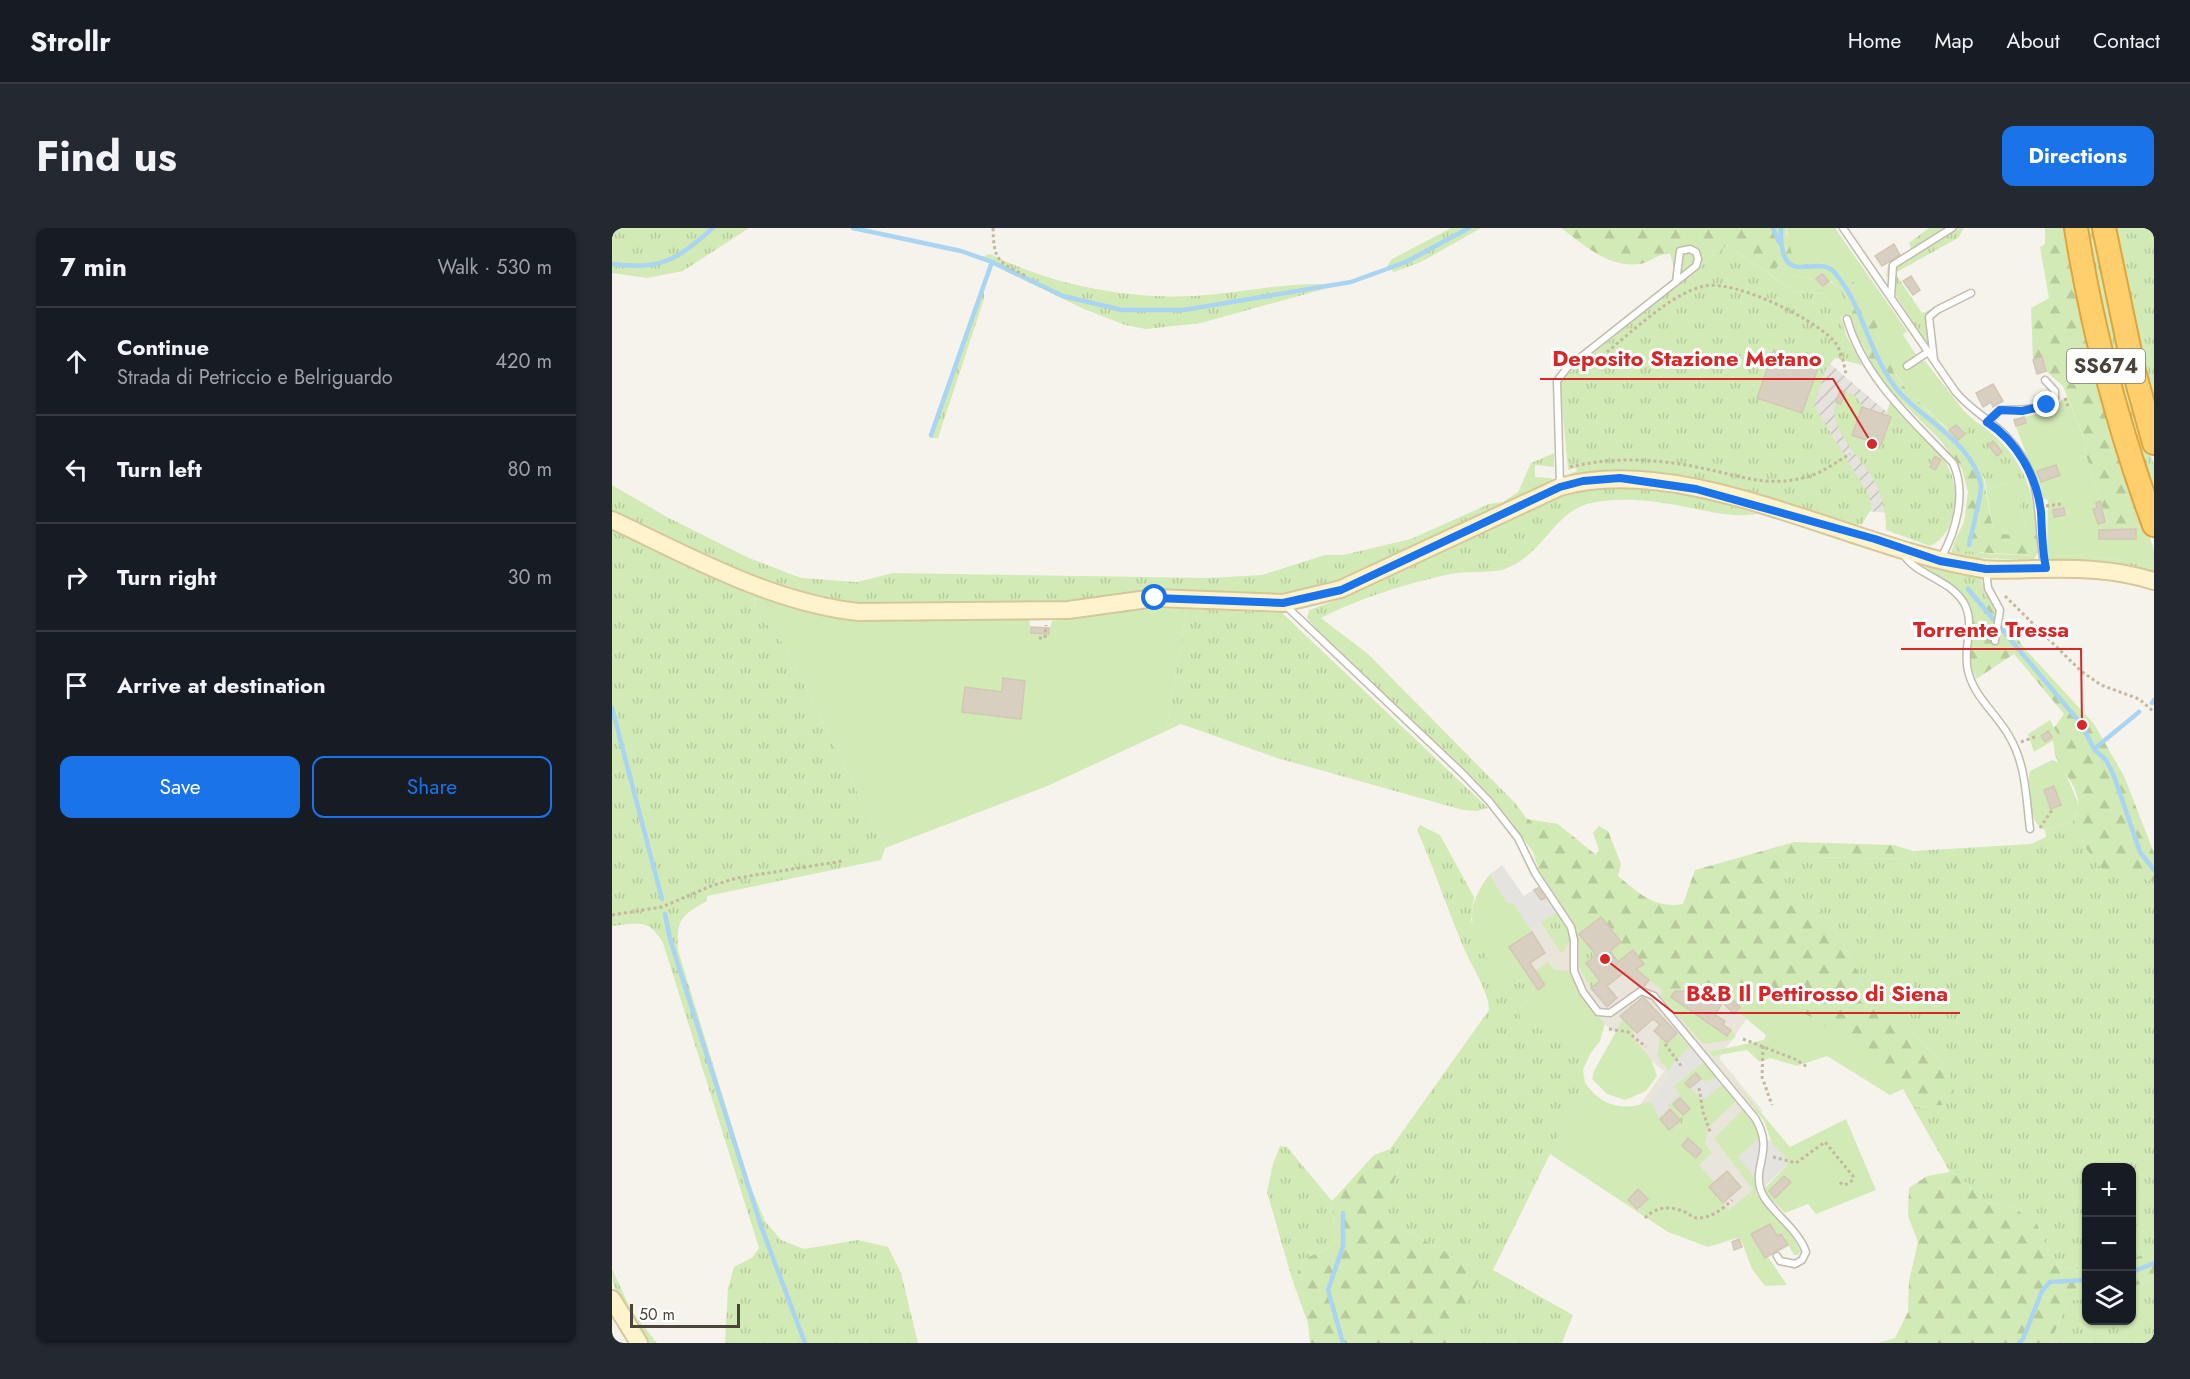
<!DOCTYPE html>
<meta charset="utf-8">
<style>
body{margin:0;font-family:Jost,sans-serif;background:#242831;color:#f1f3f6}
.controls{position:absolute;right:18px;bottom:18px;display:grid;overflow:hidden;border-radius:12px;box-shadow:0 2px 4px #0004}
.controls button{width:54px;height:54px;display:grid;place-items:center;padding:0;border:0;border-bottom:2px solid #363941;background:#171b24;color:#f1f3f6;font:30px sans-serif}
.scale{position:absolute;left:18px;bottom:15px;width:110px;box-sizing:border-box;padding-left:6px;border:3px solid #4b4439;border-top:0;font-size:16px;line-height:21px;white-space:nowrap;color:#4b4439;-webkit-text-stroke:4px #fff;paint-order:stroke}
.stop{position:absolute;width:18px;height:18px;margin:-14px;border:4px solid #1a73e8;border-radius:50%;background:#fff}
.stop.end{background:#1a73e8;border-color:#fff;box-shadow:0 2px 6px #0008}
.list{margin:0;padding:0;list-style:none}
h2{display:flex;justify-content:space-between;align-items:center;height:78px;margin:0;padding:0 24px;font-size:26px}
h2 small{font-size:20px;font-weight:400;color:#9ea1a6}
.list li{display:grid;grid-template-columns:39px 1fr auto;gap:18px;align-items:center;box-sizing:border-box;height:108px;padding:0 24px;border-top:2px solid #363941}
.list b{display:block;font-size:22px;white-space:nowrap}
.list p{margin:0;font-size:20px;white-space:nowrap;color:#9ea1a6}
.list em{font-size:20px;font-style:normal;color:#9ea1a6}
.actions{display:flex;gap:12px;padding:18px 24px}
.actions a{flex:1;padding:14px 0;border:2px solid #1a73e8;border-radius:12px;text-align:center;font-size:21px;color:#1a73e8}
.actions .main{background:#1a73e8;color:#fff}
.icon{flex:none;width:33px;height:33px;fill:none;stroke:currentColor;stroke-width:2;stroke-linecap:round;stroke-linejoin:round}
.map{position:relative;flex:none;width:1542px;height:1115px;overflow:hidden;border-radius:12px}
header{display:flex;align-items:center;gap:36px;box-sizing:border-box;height:84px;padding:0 30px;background:#171b24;border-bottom:2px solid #363941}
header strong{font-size:28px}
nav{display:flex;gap:33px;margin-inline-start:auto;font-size:21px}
.intro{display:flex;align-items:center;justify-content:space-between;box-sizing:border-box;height:144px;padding:0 36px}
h1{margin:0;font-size:42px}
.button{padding:15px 27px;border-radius:12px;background:#1a73e8;color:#fff;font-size:21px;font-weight:700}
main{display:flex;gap:36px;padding:0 36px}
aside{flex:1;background:#171b24;border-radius:12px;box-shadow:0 2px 4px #0004}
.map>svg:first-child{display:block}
.residential{fill:#eae5da}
.industrial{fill:url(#industrial-furrows)}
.grass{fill:url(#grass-tufts)}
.forest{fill:url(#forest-firs)}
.green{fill:#d2eab5}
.parking{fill:#e5e3e0}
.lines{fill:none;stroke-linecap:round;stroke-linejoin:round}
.stream{stroke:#a9d4f2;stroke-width:4.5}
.building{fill:#d8cfc1;stroke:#d3c7b4;stroke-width:1.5}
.lane-casing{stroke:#c2bbae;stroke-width:9}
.secondary-casing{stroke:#d6c79b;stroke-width:20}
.highway-casing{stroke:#e0a43c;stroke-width:26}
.path{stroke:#c4b79f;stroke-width:3;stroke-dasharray:3 3;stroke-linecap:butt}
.lane{stroke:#fff;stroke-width:6}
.secondary{stroke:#fff3cd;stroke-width:16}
.highway{stroke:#ffcf6e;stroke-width:22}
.route{stroke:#1a73e8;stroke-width:8}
.labels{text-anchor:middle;stroke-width:6;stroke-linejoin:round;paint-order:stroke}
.shield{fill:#fff;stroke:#817c74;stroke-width:1.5}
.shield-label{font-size:20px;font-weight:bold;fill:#4b4439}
.leader{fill:none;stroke:#d62828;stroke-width:2}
.callout-dot{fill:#d62828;stroke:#fff;stroke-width:2}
.callout-label{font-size:22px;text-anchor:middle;font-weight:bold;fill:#d62828;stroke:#fff;stroke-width:6;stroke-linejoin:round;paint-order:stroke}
</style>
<header>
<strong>Strollr</strong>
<nav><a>Home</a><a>Map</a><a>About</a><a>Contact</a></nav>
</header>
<div class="intro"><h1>Find us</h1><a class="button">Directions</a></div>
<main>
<aside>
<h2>7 min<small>Walk · 530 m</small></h2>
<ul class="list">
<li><svg class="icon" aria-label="ahead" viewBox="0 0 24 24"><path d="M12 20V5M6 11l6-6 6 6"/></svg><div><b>Continue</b><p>Strada di Petriccio e Belriguardo</p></div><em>420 m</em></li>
<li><svg class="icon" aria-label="left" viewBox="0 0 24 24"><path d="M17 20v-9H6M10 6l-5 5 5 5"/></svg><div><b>Turn left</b></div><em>80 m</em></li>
<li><svg class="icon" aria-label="right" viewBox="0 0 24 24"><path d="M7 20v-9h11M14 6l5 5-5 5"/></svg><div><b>Turn right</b></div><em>30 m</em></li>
<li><svg class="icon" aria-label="arrive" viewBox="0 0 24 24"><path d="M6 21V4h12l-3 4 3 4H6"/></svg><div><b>Arrive at destination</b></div></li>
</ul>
<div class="actions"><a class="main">Save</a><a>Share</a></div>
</aside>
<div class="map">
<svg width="1542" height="1115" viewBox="0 0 1542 1115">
<defs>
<pattern id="industrial-furrows" width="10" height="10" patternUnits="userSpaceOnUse" patternTransform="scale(1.5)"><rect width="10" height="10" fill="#e6e2dd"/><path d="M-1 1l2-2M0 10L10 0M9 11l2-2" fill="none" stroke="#c7c3be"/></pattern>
<pattern id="grass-tufts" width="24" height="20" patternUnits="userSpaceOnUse" patternTransform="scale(1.5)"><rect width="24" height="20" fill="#d2eab5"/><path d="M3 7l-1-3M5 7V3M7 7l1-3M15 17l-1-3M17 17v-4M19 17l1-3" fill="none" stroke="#b6ca9c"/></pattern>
<pattern id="forest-firs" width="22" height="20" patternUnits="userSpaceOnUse" patternTransform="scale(1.5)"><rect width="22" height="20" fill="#d2eab5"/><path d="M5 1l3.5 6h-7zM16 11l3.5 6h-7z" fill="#b6ca9c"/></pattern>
</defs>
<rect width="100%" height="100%" fill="#f6f3ec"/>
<!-- residential -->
<path class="residential" d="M953,678L989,684L1112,757L1141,782L1107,830L1151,883L1110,916L1180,1016L1150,1032L1005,909L1052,843L981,787L928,769L892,717Z"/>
<!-- industrial -->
<path class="industrial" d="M1161,114L1216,134L1331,232L1291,287L1249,282Z"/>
<!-- grass -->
<path class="grass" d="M0,0H137L71,43L35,50L0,45Z
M839,0H869L809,34L782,44L775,38L780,31Z
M1317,0H1352L1346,10L1283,45L1310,85L1323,80L1313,88L1317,111L1315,116L1284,68L1283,45L1274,49L1276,38L1299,21L1297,15Z
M1475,0H1485L1528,193L1542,237V268L1502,140Z
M1502,0H1542V186Z
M1115,17L1182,63L1212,66L1229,89L1234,107L1250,137L1223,130L1214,141L1202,178L1257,267L1260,280L1250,296L1241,298L1001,245L957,246L965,243L964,240L956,242L948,156L957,145Z
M378,26C441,57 513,71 583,68C626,65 668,55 711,56L712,61L589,95L534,101L513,97L472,81L366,30Z
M369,59L372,60V71L326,210H317Z
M1233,164L1244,168L1250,179L1240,207L1269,217L1279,189L1274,187L1278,174C1309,206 1354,235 1341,285C1338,300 1332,311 1318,318L1274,302C1274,286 1271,270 1264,256C1252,232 1215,203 1224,174L1230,176Z
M1362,192C1407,223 1420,252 1426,306L1416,308L1401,254L1374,260L1372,249L1348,210Z
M942,225V239L923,237V249L939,250L941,254L724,355L663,369L525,365L426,375L245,376C158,366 79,320 0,284V257L55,289L137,330L189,350L245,354L281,345L596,350L650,347L713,327H731L799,311L877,276L891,274L906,264L919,235Z
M988,257L1083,268L1145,286C1119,290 1095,283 1069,278C1044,273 1017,270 991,273C941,277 938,323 893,341C883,345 853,343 839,346C799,354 745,371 709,390L756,426L903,575L915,591L911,610L881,571L713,411L695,390L697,382L731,370L953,267Z
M0,300L143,364L142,383L162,403L175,421L273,620L269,632L95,668V673C70,687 64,691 66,722L138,957L153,993L169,1012L192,1021L246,1012L276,1019L289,1045L306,1115H113L116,1060L122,1039L141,1029L147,1020L51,715C37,690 26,695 0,698Z
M1343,312V315L1369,325L1424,328L1421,332L1338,329Z
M1435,325L1440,328L1474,327L1542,338V345L1497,336L1440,332L1437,331Z
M1302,336L1368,346L1372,361L1380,374L1370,372L1359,379C1347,355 1325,346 1302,336Z
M575,381L670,385L876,580L865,583L851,582L665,530L569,496L554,503Z
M1462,592L1473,619L1518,646L1542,654V1022L1520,1031V940H1474V1042L1448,1040L1434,1018L1425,996L1401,979L1369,973L1355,955L1338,944L1301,879L1334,877L1336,840L1252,759L1238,727L1214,689L1175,660L1171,649L1194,629L1298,631L1301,623L1419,616L1434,609L1433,602Z
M808,597L828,607L862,669L859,692L893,761L916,748L923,758L907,782L909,791L978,826L971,842L973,855L881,1042L961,1087L950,1115H839L863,1040L793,1002L772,984C774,961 787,952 789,931L778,921L877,782C877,763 859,738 851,718C835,680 822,640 805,602Z
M945,684C954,697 966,713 949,725L929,694Z
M955,685L975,700L984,727L974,735L988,753L979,760L967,739V715Z
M1068,866L1081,881L1060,909L1041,890L1045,886L1057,901L1068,892L1056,877Z
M668,918L675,919L720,973L723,1017L692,1031L681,1054L655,964L661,936Z
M0,1041L19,1082L45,1115H37C20,1092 0,1071 0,1041Z
M1542,1051V1115H1438L1456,1073L1474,1070V1092H1520V1059Z"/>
<!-- forest -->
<path class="forest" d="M949,0H1174V6L1197,37L1214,35L1229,47L1236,44L1268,97L1262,103L1284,139L1281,143L1294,161L1346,212L1348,210L1369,238L1381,301L1387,306H1426L1427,324L1424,328L1346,323L1343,312L1352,294L1356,264L1350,241L1329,213L1280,164L1262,140L1244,104L1228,61L1210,46L1204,51L1181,48L1166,38L1159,47L1115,17L1067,56L1058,26C1045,25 1040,34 1028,36C996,40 974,18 949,0Z
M1433,0H1456L1535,300H1497L1472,221L1476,219L1451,158L1434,143L1430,129L1421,132L1419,80L1437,70L1428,19L1433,16Z
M1370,372L1380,374L1413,421L1482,496L1512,548L1542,625V654L1518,646L1495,648L1473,619L1462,592C1476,571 1455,550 1445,531C1442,527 1442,518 1441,512L1447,509L1442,500L1452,486L1402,426L1364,451L1359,437V379Z
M915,591L946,596L984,627L987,622L981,605L987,598L996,603L1009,636L1006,648C1027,665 1042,681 1071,676L1083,642L1182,614L1282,617L1301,623L1298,631L1194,629L1171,649L1176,660L1214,689L1238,727L1252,759L1336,840L1342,863L1334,877L1301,879L1291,861L1199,789L1165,775L1136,768L1105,763L1050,762L1024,741L1031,736L1006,734L998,723L1009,714L989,689L975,700L955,685L927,643L921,624L911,610Z
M778,921L789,931C787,952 773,961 773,984L793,1002L863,1040L867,1051L839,1115H698L696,1095L681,1054L692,1031L723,1017L720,973L762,927Z
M1338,944L1355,955L1369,973L1401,979L1425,996L1434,1018L1448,1040L1474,1042V1070L1456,1073L1438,1115H1266L1283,1110L1296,1084L1297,1053L1306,1014L1296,988L1297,960L1315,948Z
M1542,1022V1051L1520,1059V1031Z"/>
<!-- green -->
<path class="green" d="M1174,0H1223L1295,103L1291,107L1309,134L1313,133L1352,183L1362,192L1353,206L1344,197L1337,202L1294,161L1281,142L1284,139L1262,103L1268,97L1236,45L1229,47L1214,35L1197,38L1180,27Z
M1166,38L1181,48L1204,51L1211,58L1217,53L1228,61L1239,88L1229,89L1212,66L1182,63L1159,47Z
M1455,169L1476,219L1472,221L1497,300H1535L1542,322V338L1474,327L1440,328L1435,325L1436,272L1431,270L1401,191L1427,186Z
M1401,254L1416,308L1387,306L1381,301L1374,260Z
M143,364L219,389L251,392H417L419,402L437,403L440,393L527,380L575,381L554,503L433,559L273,620L175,421L162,403L142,383Z
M1438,492L1447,509L1422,524L1416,506Z
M1440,532L1449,535L1468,579L1462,592L1433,602C1415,594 1418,566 1417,549L1418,543Z
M878,646L895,675H902L920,704L897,719L916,748L893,761C869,717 841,693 878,646Z
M936,734L942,742L958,743L980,783L993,795L988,813L978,826L908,791L907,782L923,758L926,762L933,757L923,743Z
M1050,762L1063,763L1060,769L1115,807L1119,802L1124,808L1120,812L1091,816L1049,768Z
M1088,763C1124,763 1169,771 1200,790C1232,809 1261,837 1291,861L1278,867L1215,828L1185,838L1158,830L1148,834L1135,822L1101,828L1097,824L1152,812L1154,807L1125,783L1128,779L1120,770L1109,777Z
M1011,791L1021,802L1022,811L1039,831L1045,848L1034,863L1013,872L995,866L980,851L982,843Z
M1065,805L1078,819L1061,835L1058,844L1045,828L1048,808L1055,815Z
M1092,834L1105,850L1092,854L1084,845L1074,855L1095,870L1110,856L1124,873L1097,899L1093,916L1100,925L1087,937L1102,954L1097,959L1117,982L1141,962L1102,910L1131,882L1147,901L1148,909L1144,966L1180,1007L1189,1023L1186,1027H1182L1170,1006L1165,1008L1158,996L1140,1006L1153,1030L1156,1029L1175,1057L1153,1058L1140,1041L1128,1009L1096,1019L1056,1004L938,926L973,855C990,879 1012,884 1039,873L1045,886L1041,891L1061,909L1081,881L1061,858Z
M1117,847L1178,919L1234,891L1264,962L1204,986L1196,976L1173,985L1155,967L1153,960L1175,937V931L1160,916L1152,893Z"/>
<!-- parking -->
<path class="parking" d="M890,637L912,668L927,658L945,684L918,701L902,675H895L878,646Z
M1078,819L1092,834L1061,858L1068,866L1056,877L1058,881L1048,891L1039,873L1051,856L1061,835Z
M1105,850L1110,856L1095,870L1089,871L1078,860L1089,851L1095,854Z
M1148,909L1158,913L1175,931V937L1153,958L1147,956L1126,929Z"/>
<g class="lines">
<!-- stream -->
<path class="stream" d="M241,0L349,23L380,34L451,68L510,82H572L739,54L794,34L857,0
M1161,0L1167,14
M1169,0C1167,66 1205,23 1223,45C1253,80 1257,131 1289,166C1314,193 1363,218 1369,258C1370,264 1359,307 1357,317
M0,36C50,43 65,31 101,0
M319,207L380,34
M1356,361L1470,497L1482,521L1494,532L1502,548L1528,624L1542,642
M1540,475L1542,472
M0,480L50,671
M1482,521L1527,484
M53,686L58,711L149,998L193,1115
M1520,1044L1542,1035
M731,1115L716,1062L731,1018V985
M1407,1115L1411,1111L1430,1063L1438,1054L1474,1052"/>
</g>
<!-- building -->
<path class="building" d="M1282,16L1288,27L1270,38L1263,28Z
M1210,46L1217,53L1211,58L1204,51Z
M1299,48L1308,62L1301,67L1291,53Z
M1162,122L1207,137L1190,185L1145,170Z
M1430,129L1434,143L1425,146L1421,132Z
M1381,156L1391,173L1381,179L1379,174L1371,179L1364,165Z
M1228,162L1233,164L1229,176L1224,174Z
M1250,179L1279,189L1269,217L1240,207Z
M1412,189L1414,195L1404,198L1402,192Z
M1344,197L1353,206L1346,212L1337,202Z
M1381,213L1390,224L1385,228L1376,217Z
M1323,228L1329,232L1323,242L1318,239Z
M1444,237L1448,247L1429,254L1425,243Z
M1488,273L1493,294L1486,296L1481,281L1485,280L1484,275Z
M1452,280L1453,287L1442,289L1441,282Z
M1524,301V311H1487V302Z
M419,399L437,400V406L419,405Z
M391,450L413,453L409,491L350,484L353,459L390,464Z
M1436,503L1440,509L1433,514L1429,508Z
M1442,558L1449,577L1439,581L1432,562Z
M926,660L933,670L929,672L922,662Z
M989,689L1009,714L998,723L1006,734L1021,722L1032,736L1024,741L1037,752L1031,760L1013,744L995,758L1005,770L995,779L979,760L988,753L974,735L984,727L967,706Z
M920,704L933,725L918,735L933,757L926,762L897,719Z
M1063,763H1088L1109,777L1103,787L1113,793L1111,797L1119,802L1115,808L1059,769Z
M1031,769L1065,805L1055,815L1042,803L1048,797L1041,791L1025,805L1008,788Z
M1119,770L1128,779L1122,786L1112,776Z
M1084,845L1089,851L1078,860L1073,855Z
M1068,870L1078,881L1071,887L1061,876Z
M1058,881L1068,892L1057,902L1048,891Z
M1076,910L1090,923L1084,930L1070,918Z
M1115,943L1129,959L1111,975L1097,959Z
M1172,948L1179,954L1163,970L1157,963Z
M1026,961L1036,971L1025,981L1016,972Z
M1158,996L1165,1008L1169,1006L1176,1017L1153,1030L1139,1006Z
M1127,1011L1130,1019L1122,1022L1120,1014Z"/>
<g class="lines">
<defs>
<path id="lane" d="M1231,0L1343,163C1358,182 1379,192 1395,209C1436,253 1422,289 1433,340
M1279,70L1281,37L1340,0
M1235,91C1252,150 1299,191 1341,235C1355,265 1344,303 1329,330
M1322,132L1317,89L1325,82L1359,65
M1295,138L1316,124
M1375,194L1388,182C1409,181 1426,184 1443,170V163L1433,152
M948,256L945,153L955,140L1084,38L1086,31L1084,24L1078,21L1068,23L1064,54
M1292,327C1304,347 1338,351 1352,375C1364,396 1350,420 1356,443C1362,469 1384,485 1397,508C1414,536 1414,570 1418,601
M1375,351L1376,360L1388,382L1383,413
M674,378L850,545L877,573L906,610L923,645L959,699L962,712V743L971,764L986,784L998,785L1029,763L1042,768L1143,890C1163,923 1140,937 1149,963C1156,982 1186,1000 1194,1024L1190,1032L1183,1036L1168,1033L1165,1028"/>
<path id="secondary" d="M0,292C79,329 158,374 246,384L456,382L543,370L671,375L729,361L948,259C1074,223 1244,322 1371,341C1389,343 1408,341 1426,341C1466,340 1503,341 1542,353
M0,1071L27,1115"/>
<path id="highway" d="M1464,0C1480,100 1507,202 1542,297
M1492,0L1522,143L1542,215"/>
</defs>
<!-- lane casing -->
<use href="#lane" class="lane-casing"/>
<!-- secondary casing -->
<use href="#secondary" class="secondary-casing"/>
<!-- highway casing -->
<use href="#highway" class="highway-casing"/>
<!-- path -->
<path class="path" d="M381,0C382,33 385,33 414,48
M995,124C1021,103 1061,64 1093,58C1124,52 1200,90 1221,112C1229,120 1232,136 1234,146
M1453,170L1456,178
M958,239C1003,228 1049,231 1094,241C1133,249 1157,260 1198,248C1211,244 1226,233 1238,226
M1434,278L1449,276
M1393,368L1469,443L1489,457L1527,471L1542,484
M427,410H433L434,397
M1409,514L1425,508
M1428,600L1440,582
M0,687L50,679L99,658L125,650L231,633
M997,801L1016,804L1034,819
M1131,811L1185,832L1195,839
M1053,816L1070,839
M1151,818L1150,849L1160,877
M1087,860L1091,884L1099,906
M1161,929L1184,935L1213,914L1241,948V952L1233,957L1226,954
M1033,990C1044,979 1057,977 1073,984C1078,986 1080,990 1086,990C1099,990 1111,981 1120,972"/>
<!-- lane -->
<use href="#lane" class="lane"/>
<!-- secondary -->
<use href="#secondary" class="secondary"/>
<!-- highway -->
<use href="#highway" class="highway"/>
</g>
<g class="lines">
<!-- route -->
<path class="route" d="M543,370L671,375L729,362L948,259L971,253L1008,250L1084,261L1263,311L1328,333L1374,341L1434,340C1430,322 1430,303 1429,284C1425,249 1405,213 1375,194L1388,182L1410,183L1435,177"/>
</g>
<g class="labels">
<!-- shield labels -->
<rect class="shield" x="1455" y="121" width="78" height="34" rx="4.5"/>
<g class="shield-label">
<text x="1494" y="145">SS674</text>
</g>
</g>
<!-- callouts -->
<path class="leader" d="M1260 216L1221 151H928M1470 497L1469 421H1289M993 731L1062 785H1348"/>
<g class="callout-dot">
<circle cx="1260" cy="216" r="6"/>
<circle cx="1470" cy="497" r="6"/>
<circle cx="993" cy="731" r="6"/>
</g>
<g class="callout-label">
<text x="1075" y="138">Deposito Stazione Metano</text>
<text x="1379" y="409">Torrente Tressa</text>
<text x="1205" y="773">B&amp;B Il Pettirosso di Siena</text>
</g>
</svg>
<div class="controls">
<button>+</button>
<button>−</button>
<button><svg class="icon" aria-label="layers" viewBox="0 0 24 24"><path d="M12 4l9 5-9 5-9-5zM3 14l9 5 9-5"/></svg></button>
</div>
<div class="scale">50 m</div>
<div class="stop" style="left:543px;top:370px"></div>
<div class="stop end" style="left:1435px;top:177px"></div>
</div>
</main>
